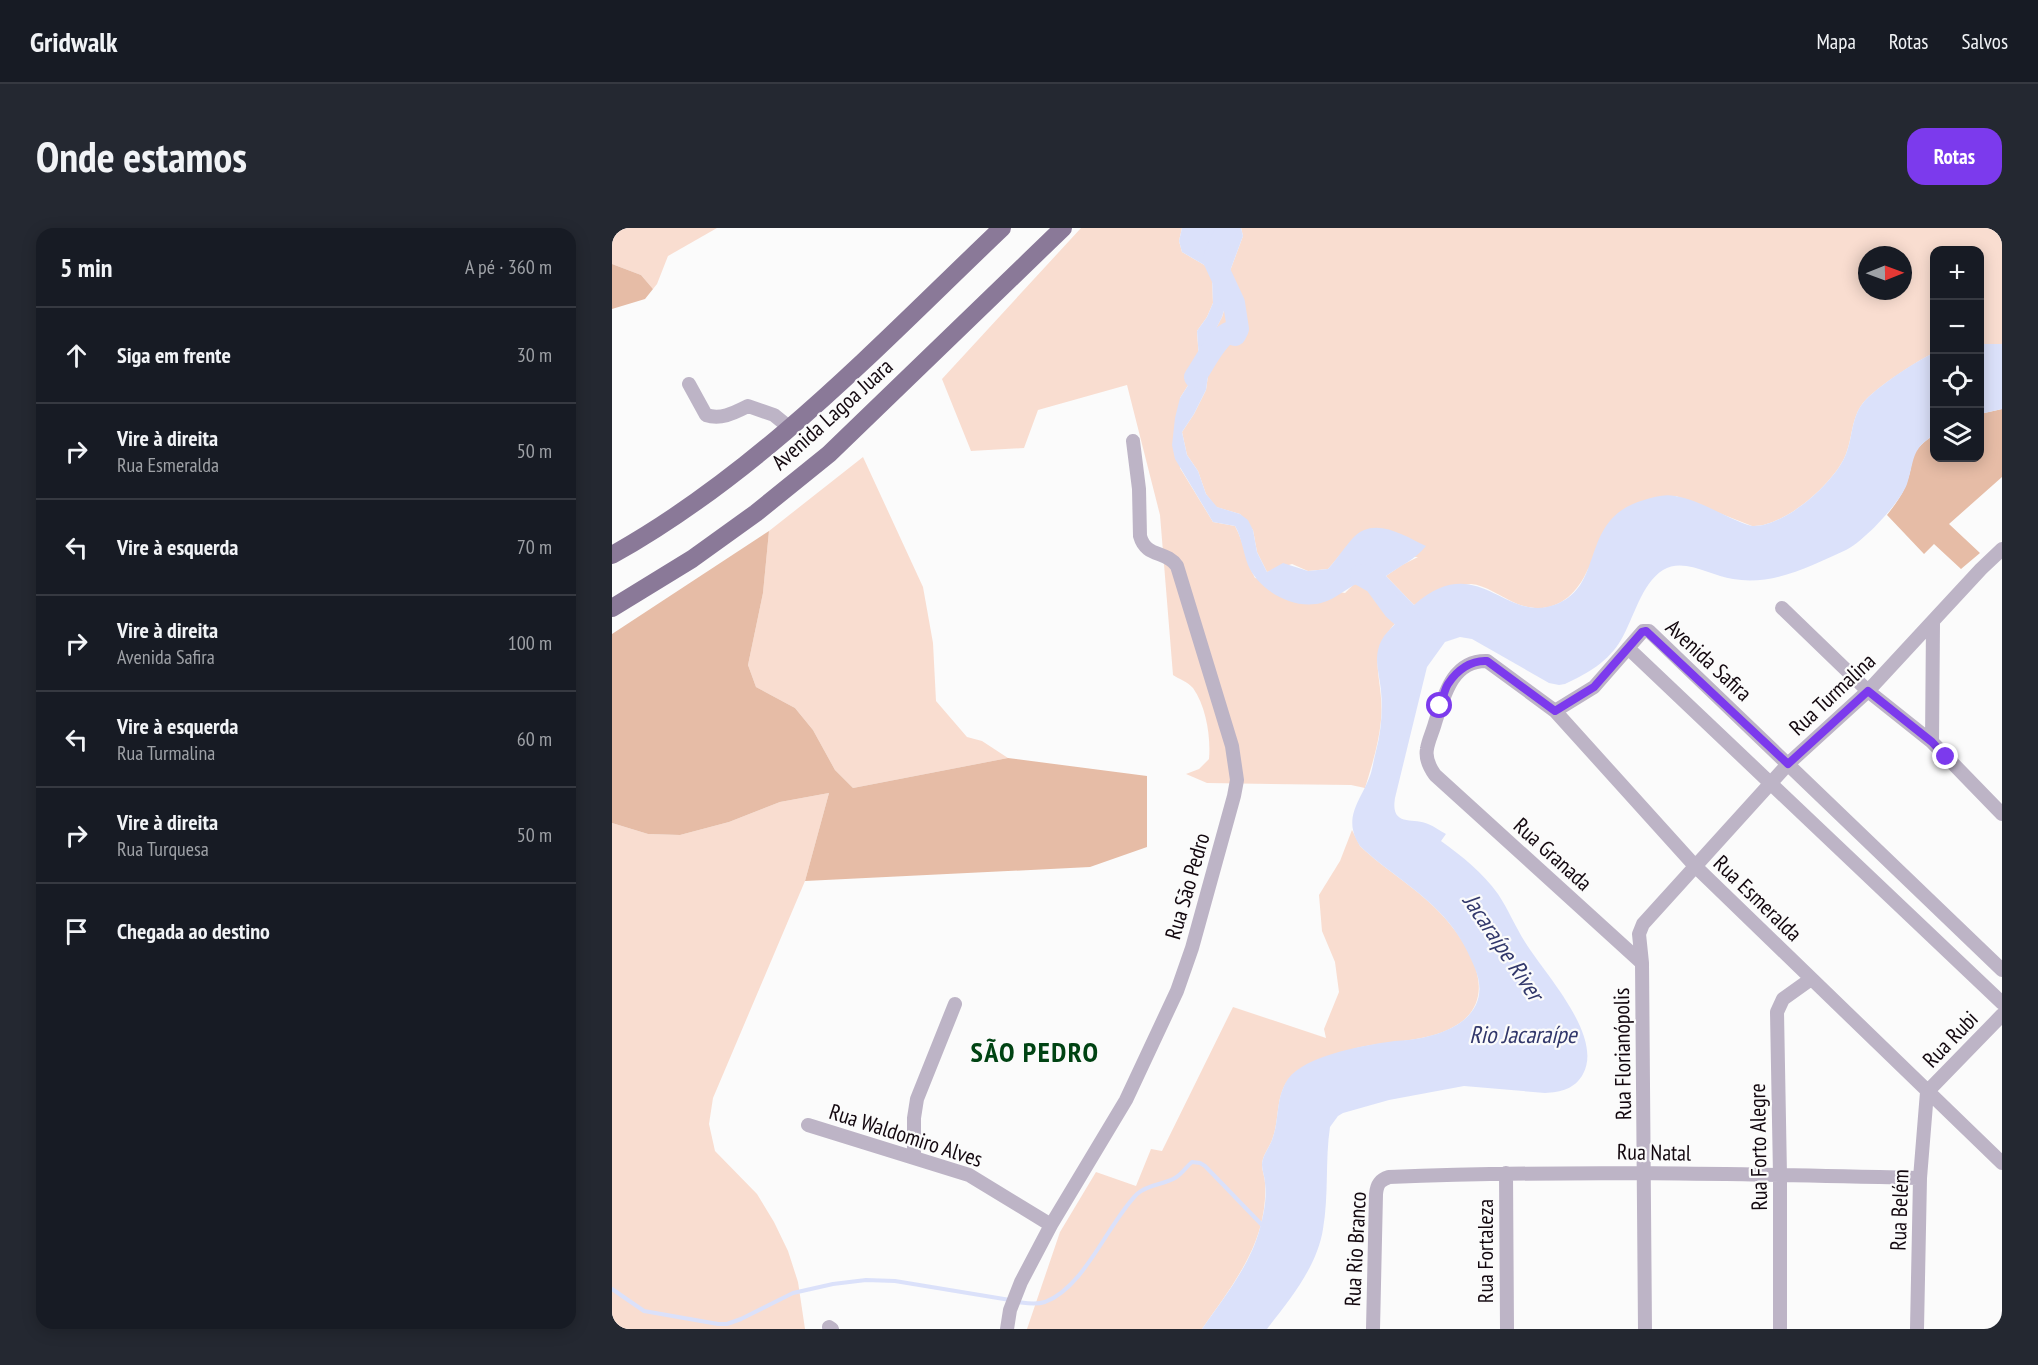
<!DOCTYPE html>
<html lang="pt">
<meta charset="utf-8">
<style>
body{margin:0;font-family:"PT Sans Narrow",sans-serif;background:#242831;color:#f1f3f6}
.controls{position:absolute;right:18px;top:18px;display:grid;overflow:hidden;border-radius:12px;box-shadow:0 3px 15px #0003}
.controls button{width:54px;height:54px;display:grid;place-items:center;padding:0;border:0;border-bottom:2px solid #363941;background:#171b24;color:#f1f3f6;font:30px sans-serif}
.compass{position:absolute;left:1246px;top:18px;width:54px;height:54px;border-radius:50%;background:#171b24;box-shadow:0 3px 15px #0003;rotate:89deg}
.stop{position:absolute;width:18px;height:18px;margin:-14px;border:4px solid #7c3aed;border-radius:50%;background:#fff}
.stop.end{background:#7c3aed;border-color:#fff;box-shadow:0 2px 6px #0008}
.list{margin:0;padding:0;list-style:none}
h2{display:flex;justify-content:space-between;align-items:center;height:78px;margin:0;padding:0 24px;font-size:26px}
h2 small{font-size:20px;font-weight:400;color:#9ea1a6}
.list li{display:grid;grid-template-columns:39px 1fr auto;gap:18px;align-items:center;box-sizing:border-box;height:96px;padding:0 24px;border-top:2px solid #363941}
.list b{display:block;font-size:22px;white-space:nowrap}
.list p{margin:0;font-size:20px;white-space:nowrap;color:#9ea1a6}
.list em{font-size:20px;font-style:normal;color:#9ea1a6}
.icon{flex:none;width:33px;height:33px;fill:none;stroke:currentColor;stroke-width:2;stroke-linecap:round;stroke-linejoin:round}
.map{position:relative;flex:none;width:1390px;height:1101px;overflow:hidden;border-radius:18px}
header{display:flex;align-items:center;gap:36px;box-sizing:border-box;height:84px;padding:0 30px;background:#171b24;border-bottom:2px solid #363941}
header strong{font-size:28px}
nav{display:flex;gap:33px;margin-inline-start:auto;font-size:21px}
.intro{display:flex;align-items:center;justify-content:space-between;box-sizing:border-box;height:144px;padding:0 36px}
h1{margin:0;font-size:42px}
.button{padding:15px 27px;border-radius:18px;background:#7c3aed;color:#fff;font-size:21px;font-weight:700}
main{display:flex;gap:36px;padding:0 36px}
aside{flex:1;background:#171b24;border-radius:18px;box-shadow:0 3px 15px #0003}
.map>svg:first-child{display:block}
.green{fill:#f9ddd0;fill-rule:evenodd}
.forest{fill:#e6bca6}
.water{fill:#dbe1fa}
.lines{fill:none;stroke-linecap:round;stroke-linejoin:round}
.stream{stroke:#dbe1fa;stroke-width:4}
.river{stroke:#dbe1fa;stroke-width:22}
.minor{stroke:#bdb4c6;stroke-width:14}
.major{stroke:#8a7998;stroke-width:18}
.route{stroke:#7c3aed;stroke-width:8}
.labels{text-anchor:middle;stroke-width:4.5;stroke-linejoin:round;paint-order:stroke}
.street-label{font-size:22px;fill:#13080f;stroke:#fbfbfb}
.water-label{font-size:24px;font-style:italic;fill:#32386b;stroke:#fbfbfb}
.district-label{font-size:28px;font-weight:bold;letter-spacing:1.5px;fill:#004313;stroke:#fbfbfb}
</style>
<header>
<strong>Gridwalk</strong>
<nav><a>Mapa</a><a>Rotas</a><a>Salvos</a></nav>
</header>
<div class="intro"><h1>Onde estamos</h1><a class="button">Rotas</a></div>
<main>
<aside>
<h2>5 min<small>A pé · 360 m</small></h2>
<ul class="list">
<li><svg class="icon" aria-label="ahead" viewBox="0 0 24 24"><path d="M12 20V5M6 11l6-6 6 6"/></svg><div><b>Siga em frente</b></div><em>30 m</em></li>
<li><svg class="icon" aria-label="right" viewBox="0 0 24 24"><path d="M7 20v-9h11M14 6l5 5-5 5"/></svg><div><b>Vire à direita</b><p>Rua Esmeralda</p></div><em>50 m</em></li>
<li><svg class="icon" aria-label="left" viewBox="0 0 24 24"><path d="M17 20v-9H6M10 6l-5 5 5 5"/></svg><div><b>Vire à esquerda</b></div><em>70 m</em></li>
<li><svg class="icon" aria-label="right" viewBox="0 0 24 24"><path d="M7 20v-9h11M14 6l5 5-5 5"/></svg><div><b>Vire à direita</b><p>Avenida Safira</p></div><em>100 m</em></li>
<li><svg class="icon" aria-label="left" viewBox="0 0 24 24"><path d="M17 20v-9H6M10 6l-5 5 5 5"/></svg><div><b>Vire à esquerda</b><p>Rua Turmalina</p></div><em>60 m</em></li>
<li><svg class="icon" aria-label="right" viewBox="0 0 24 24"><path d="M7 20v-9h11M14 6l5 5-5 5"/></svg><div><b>Vire à direita</b><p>Rua Turquesa</p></div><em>50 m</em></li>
<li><svg class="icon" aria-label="arrive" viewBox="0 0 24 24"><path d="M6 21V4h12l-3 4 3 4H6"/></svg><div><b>Chegada ao destino</b></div></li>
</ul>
</aside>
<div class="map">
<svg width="1390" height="1101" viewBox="0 0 1390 1101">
<rect width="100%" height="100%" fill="#fbfbfb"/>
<!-- green -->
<path class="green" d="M0,0H105L56,28L45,56L41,61L29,47L0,36Z
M469,0H570L567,13L570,24L594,38L600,49L601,75L595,89L585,103L587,132L580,151L568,170V240L601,294L623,298C632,314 634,334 643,350L733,365L743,355L753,353L774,368L790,389C749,426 773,446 769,492C767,515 760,537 753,560L739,557L595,555L574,546L587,541L597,531C599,509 594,478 581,460C576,454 567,451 561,447L548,287L515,157L426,182L412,220L359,223L330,151Z
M629,0H1390V116H1368V22H1322V125C1306,132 1262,161 1251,175C1239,191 1241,208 1234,226C1223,255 1171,300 1140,298L1064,268L976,341C962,373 936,390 901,374C888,368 873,357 859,356C849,355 813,373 802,377L774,348L790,337L806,329L728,327L716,341L696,343L680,336L655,344L645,324L641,302L628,286L604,279L594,266L586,243L575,227L570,204L582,186L594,162L602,104L610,89L617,67L618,43L631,8ZM1255,27H1291V63H1255Z
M251,229L311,359L321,415L324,473L355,509L370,513L396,530L241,560L223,542L201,502L183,480L144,459L136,437L151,365L157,303Z
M217,565L193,653L101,870L97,896L103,923L145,966L162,994L176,1023L186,1054L193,1101H0V595L36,606L68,607L117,594L168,574Z
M740,602L748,618C773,642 808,662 831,688C878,740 888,797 804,811C783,815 762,815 741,821C727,826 713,833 700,839C692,842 681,845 676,852C663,870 668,892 660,912C657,920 650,928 650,937C650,943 653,949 653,955C654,969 652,986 648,1000C637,1038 612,1069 590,1101H415L448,1004L484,944L524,958L539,921L550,923L621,779L714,810L712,801L727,764L723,734L710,703L707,667L728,633Z"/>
<!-- forest -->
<path class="forest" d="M0,36L29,47L41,61L33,71L0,81Z
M1390,181V249L1337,296L1368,325L1349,341L1322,316L1312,326L1275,287C1282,278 1289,269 1293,259C1305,232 1292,227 1322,207V230H1368V186Z
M157,303L151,365L136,437L144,459L183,480L201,502L223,542L241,560L396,530L535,548V619L478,639L193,653L217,565L168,574L117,594L68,607L36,606L0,595V406Z"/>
<!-- water -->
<path class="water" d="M570,0H629L631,8L618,43L617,67L610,89L602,105L594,162L582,186L570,204L575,227L586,243L594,266L605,279L628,286L636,292L641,302L645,324L655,344L671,335L696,343L716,341C724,332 731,321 740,311C761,287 791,307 814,318C803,332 789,337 774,348L802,377C865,321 892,395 942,377C995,359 965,291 1032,272C1042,269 1052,266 1063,268C1090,272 1114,291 1140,298C1171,300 1223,255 1234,226C1241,209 1239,190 1251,175C1263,160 1305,132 1322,125V207C1298,222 1303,232 1295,256C1288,275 1252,313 1234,322C1199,338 1161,358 1121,351C1099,348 1072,329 1051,342C1029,356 1022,390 1009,412C997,433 975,446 953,456L947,457L937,455L860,411L848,409L833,414L815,439L783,570C778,600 802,589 816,596C822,598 828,603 834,606L829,613C850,628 871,645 886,666C896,681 903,698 913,714C932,745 992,808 971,846C963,861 949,864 933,865L852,858L777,872L731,885L726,888L718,899C713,932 717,967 711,1001C705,1039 678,1071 655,1101H590C612,1069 638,1038 648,1000C652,986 655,969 653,955C653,949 650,943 650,937C650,928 657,920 660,912C668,891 663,870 676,851C693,828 748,818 776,814C785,812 794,813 803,811C843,805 882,783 862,738C854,719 845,703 831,688C808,662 773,642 748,618C729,589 750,572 759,545C761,538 762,530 764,523C769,504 771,483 769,463C768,450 763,435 766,422C769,407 781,399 790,389L774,368L753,353C736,357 726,371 709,375C682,382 647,363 636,337C631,324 630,310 623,298L601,294L563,231L560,217L563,190L568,170L580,151L587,132L585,103L595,89L601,75L600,49L594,38L570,24L567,13Z
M1368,116H1390V181L1368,186Z"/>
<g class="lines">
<!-- stream -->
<path class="stream" d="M0,1061L32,1083L106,1096H115L129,1091L181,1065L221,1056L254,1052L283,1053L398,1072
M405,1074C414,1075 424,1077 433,1074C473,1059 496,995 525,966C536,956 551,957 563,950C570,946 574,939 580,934L588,935L593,938L652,999"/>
<!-- river -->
<path class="river" d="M583,149C592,136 604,111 616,105L623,107L626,101L622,75L602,32C603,21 612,10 615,0
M749,347L763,355L782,381L810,406"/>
<!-- minor -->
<path class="minor" d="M77,156L94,187C109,192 122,185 136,178L162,187L178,200
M1170,380L1256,463L1320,514L1390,586
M1016,420L1390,775
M943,483L982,459L1031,403H1037L1390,742
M1320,514L1321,395
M1030,735L823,547C818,540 813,531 815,521C816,513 821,503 823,495C832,468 840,432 875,433L943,483L1083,638L1390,935
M1315,864L1390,787
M196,897L357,947L439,997
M302,929V890L305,871L343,776
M894,945L895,1101
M217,1099L220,1101
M395,1101L398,1082L409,1054L439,997L514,872L565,763L580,720L622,568L625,552L620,518L565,338C554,322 534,330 528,308L527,261L521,213
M761,1101L764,966C765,956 768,952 777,949C954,942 1130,946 1308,950
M1033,1101L1030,735L1027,706L1031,696L1176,536L1256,463L1369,341L1390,321
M1168,1101V947L1165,784L1171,771L1199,751
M1305,1101L1308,950L1315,864"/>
<!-- major -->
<path class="major" d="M0,327C149,244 268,116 390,0
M0,380L80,331L144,285L217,226L451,0"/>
</g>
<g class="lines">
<!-- route -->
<path class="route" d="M828,478C831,472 832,462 836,456C845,442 859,432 875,433L943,483L982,459L1030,404L1034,403L1176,536L1256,463L1320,514L1334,529"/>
</g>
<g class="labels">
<!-- street labels -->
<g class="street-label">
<text transform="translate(220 186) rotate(-42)" y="8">Avenida Lagoa Juara</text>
<text transform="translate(1097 432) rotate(43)" y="8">Avenida Safira</text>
<text transform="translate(1220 466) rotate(-43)" y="8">Rua Turmalina</text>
<text transform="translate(941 626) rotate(42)" y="8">Rua Granada</text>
<text transform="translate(575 658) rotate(-74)" y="8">Rua São Pedro</text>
<text transform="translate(1146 670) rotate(44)" y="8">Rua Esmeralda</text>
<text transform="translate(1338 811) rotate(-46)" y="8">Rua Rubi</text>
<text transform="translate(1010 826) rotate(-91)" y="8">Rua Florianópolis</text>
<text transform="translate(294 907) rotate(18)" y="8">Rua Waldomiro Alves</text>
<text transform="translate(1146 919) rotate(-91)" y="8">Rua Forto Alegre</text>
<text transform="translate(1042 924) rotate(1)" y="8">Rua Natal</text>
<text transform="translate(1287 982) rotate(-88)" y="8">Rua Belém</text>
<text transform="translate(743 1021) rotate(-87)" y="8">Rua Rio Branco</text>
<text transform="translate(873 1023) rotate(-90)" y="8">Rua Fortaleza</text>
</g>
<!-- water labels -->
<g class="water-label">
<text transform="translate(891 719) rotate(56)" y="8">Jacaraípe River</text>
<text x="911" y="815">Rio Jacaraípe</text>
</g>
<!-- district labels -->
<g class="district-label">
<text x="423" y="834">SÃO PEDRO</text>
</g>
</g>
</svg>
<div class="controls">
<button>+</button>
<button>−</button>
<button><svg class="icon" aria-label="locate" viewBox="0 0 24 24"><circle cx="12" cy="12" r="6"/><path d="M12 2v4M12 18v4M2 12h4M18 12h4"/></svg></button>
<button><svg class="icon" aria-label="layers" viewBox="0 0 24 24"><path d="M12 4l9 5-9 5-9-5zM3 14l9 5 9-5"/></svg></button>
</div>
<svg class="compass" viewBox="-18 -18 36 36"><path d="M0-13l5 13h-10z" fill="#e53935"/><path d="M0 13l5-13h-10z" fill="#9ea1a6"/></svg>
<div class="stop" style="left:828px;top:478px"></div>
<div class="stop end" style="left:1334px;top:529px"></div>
</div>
</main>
